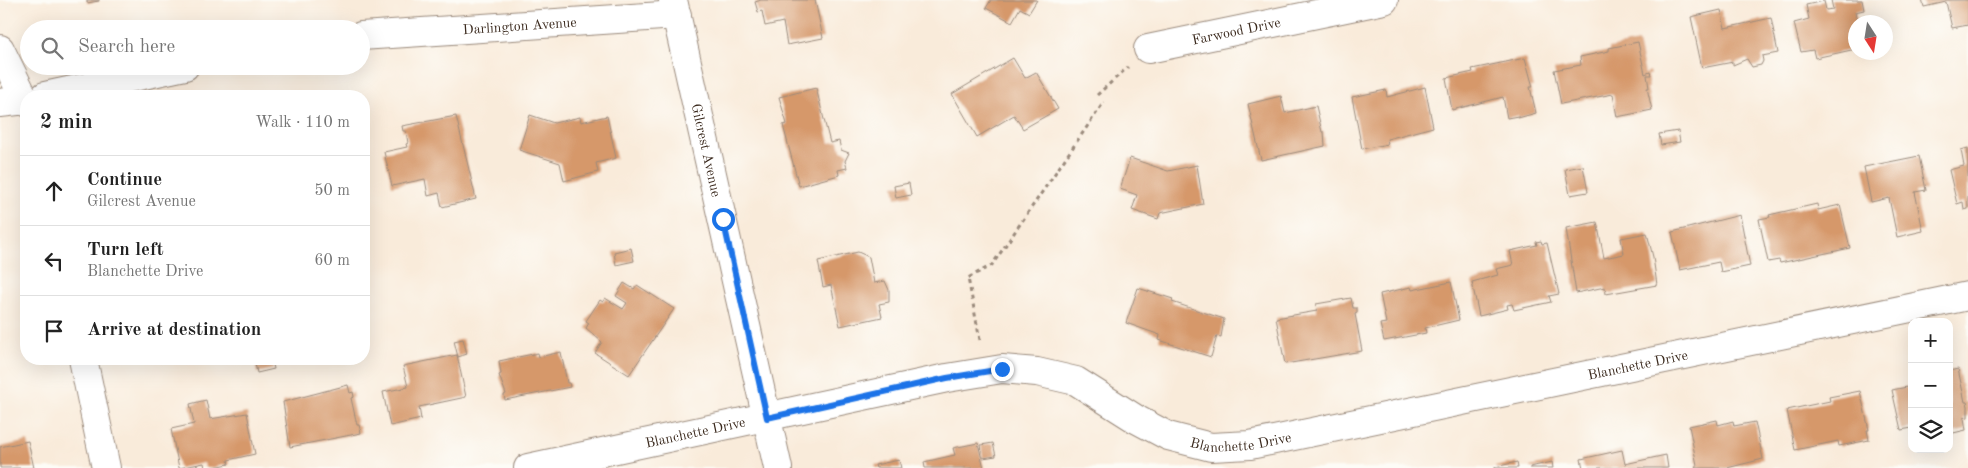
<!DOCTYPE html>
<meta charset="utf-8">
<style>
body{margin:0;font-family:"Old Standard TT",serif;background:#f6f6f6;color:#222}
.controls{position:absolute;right:15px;bottom:15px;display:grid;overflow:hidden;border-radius:10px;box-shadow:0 5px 20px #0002}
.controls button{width:45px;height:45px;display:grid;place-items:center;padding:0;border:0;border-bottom:1px solid #e0e0e0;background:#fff;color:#222;font:25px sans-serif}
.compass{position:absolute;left:1848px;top:15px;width:45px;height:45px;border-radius:50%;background:#fff;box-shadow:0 5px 20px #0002;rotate:168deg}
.stop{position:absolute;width:15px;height:15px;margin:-11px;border:4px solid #1a73e8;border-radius:50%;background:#fff}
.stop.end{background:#1a73e8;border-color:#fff;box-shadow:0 1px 5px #0008}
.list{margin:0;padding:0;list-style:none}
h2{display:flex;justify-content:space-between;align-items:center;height:65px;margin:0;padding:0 20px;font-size:21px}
h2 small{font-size:16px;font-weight:400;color:#767676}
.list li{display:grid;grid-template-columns:32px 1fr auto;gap:15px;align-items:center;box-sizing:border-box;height:70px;padding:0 20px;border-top:1px solid #e0e0e0}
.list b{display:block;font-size:19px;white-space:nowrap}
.list p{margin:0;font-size:16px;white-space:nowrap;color:#767676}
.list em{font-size:16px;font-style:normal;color:#767676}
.icon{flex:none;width:28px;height:28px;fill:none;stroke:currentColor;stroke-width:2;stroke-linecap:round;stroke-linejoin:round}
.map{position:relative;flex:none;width:1968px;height:468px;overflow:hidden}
.search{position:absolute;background:#fff;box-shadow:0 5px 20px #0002;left:20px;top:20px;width:350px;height:55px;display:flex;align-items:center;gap:12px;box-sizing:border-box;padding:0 18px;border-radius:28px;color:#767676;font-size:19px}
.panel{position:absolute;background:#fff;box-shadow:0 5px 20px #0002;left:20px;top:90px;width:350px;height:275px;border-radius:20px}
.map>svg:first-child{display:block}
.building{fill:#d6986b}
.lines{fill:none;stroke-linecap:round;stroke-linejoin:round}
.minor-casing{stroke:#9a8a7c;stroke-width:30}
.path{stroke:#9a8a7c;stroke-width:3;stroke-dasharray:4 4;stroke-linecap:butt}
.minor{stroke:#fff;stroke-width:28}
.route{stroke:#1a73e8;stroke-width:6}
.labels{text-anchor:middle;stroke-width:4.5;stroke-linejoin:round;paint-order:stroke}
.street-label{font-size:14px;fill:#3b2a1e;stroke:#fdfcf7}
</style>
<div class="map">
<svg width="1968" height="468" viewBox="0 0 1968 468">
<rect width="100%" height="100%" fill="#fdfcf7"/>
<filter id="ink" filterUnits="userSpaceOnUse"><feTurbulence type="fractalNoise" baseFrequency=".02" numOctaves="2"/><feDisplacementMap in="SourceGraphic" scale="10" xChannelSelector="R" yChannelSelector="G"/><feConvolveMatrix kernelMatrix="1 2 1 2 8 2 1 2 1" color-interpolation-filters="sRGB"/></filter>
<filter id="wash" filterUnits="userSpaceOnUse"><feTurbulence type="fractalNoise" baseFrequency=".0096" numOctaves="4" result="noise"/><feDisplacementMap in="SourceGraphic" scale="20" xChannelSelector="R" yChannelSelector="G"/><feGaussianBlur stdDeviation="1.12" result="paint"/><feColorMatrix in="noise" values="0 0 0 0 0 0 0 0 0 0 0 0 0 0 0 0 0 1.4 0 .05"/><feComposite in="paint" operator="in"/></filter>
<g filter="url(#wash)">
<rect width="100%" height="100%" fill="#f9ebda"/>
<g id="blocks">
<!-- building -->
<path class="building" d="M87,0H99V1L87,3Z
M761,0H815L823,38L787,45L783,22L765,26L762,11L758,12L755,2Z
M991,0H1037L1029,13L1020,8L1012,22L986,8Z
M1831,0H1862L1864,10L1855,12L1857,22L1856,49L1815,58L1813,50L1801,52L1794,23L1809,19L1806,5L1824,1L1826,10L1833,9Z
M1922,0H1968V25L1952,28L1946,2L1924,7Z
M1721,10L1725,28L1771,18L1778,53L1762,56L1763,61L1761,65L1752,67L1747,59L1733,65V62L1702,68L1691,17Z
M1638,42L1645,74L1650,72L1651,75H1647L1649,88H1647L1652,110L1617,117L1613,94L1561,104L1554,70L1581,65L1580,57L1609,51V48Z
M1013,58L1025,78L1036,72L1058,109L1023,129L1014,115L977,137L952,94Z
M1525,58L1533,87H1530L1536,113L1518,118V116L1507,118L1503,97L1452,110L1446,78L1473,72L1472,69Z
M1425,87L1433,127L1387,139L1388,144L1362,149L1352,97L1386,90L1387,97Z
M816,88L830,143L839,141L841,150L849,153L845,161L847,168L838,170L839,175L799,186L783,125L787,124L779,97Z
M1281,96L1285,113L1316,106L1322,132H1324L1325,146L1261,160L1248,104Z
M530,115L554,123L580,117L581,122L607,116L616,158L596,163L598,172L564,181L560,163L519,150Z
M456,116L476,199L442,207L439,193L428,196L425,179L392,186L384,152L407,147L406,144L408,143L406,131H403L402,126Z
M1678,131L1680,142L1661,145L1659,134Z
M1968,148V209L1964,210L1963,202L1957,204L1949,170L1964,166L1961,150Z
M1919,156L1926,190L1915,192L1923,231L1897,237L1889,198L1871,202L1864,167Z
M1130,158L1168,171L1197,165L1203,204L1160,213L1158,219L1132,210L1137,195L1120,189Z
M1583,166L1588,192L1570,195L1565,169Z
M909,183L911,195L896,198L894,186Z
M1817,204L1818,210L1840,205L1850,248L1780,263L1779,260L1768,262L1759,219L1770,217L1769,215Z
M1740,215L1750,266L1721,272L1719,262L1680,270L1672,232Z
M1597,222L1604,258L1624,254L1621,238L1647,233L1653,257L1657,285L1606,294L1605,287L1576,293L1566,228Z
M1541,241L1542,244L1547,243L1559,294L1549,296L1551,302L1514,310L1512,304L1507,305L1508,309L1479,316L1472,282L1498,275L1496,269L1513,265L1510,251L1537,245L1536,242Z
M631,248L634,261L616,265L614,252Z
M858,252L869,257L874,283L885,281L889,290V302L879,304L882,317L840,326L831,285L823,287L818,261Z
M1451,282L1459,320L1425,328L1426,333L1384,341L1380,324L1386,323L1380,294L1411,287L1412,290Z
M624,283L634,289L637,285L674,309L629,375L595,353L602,342L586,328L589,323L586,321L600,300L603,302L605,298L623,309L627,303L616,296Z
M1138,288L1173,299L1172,302L1224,319L1221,337L1217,336L1211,357L1159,340L1160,335L1126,323Z
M1351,298L1353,308H1357V313L1355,314L1362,351L1285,364L1276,318L1317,311L1316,304Z
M463,339L467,354L458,357L454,341Z
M561,352L567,383H569L570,387L505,400L504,395L506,394L499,375L501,374L499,361L538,353L539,357Z
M457,355L466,397L419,407L421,419L390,426L383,392L408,387L403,366Z
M272,360L274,369L257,373L255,363Z
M1958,369L1965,402H1967L1968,406V417L1964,418L1966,430L1949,434V371Z
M348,385L350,393L353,392L354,397L351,398L357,425H359L361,433L290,447L283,402Z
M1912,386V428L1901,430L1892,390Z
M1860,391L1869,430H1867L1869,440L1839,446L1838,441L1795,450L1787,410L1830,401L1829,397Z
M206,400L210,419L247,413L255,454L228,460L229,464L210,468H205L204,463L179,468L171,429L194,424L190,404Z
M1717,420L1718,425L1733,421L1734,426L1755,422L1763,459L1727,468H1695L1697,465L1689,426Z
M28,441L34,468H0V447Z
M978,443L984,468H925L924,462L955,455L953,448Z
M993,443L996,456L983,458L981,445Z
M1622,450L1625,464L1666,455L1668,468H1583L1581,459Z
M899,460L901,468H876L875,465Z
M1517,462L1518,468H1495V467Z
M1552,462L1553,468H1530V467Z"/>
</g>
</g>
<g filter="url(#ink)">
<use href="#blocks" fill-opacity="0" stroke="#9a8a7c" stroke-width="1"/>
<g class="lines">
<defs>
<g id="minor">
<path id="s1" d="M673,0L778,468"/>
<path id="s2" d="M361,36L677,15"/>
<path d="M0,49L26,102"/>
<path id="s3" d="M1148,49L1384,0"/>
<path d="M45,96L185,66"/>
<path d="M0,103L26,100"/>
<path d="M83,359L106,468"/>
<path id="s4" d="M528,468L947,378L1002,369L1037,372L1076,381L1136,419L1168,436L1211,447L1250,445L1968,296"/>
</g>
</defs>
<!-- minor casing -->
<use href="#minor" class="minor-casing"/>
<!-- path -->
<path class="path" d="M1097,95L1128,67
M980,340L968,278L992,265L1104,102"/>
<!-- minor -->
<use href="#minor" class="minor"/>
</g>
</g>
<g class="lines" filter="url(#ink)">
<!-- route -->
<path class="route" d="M723,219L767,418L947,378L1002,369"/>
</g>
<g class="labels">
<!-- street labels -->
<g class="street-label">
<text dy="5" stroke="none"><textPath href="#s2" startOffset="159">Darlington Avenue</textPath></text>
<text dy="5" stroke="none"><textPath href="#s3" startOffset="90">Farwood Drive</textPath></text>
<text dy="5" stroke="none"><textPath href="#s1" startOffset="154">Gilcrest Avenue</textPath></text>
<text dy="5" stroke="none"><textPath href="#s4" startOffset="1146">Blanchette Drive</textPath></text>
<text dy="5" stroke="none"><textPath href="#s4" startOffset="171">Blanchette Drive</textPath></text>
<text dy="5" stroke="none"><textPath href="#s4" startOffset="741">Blanchette Drive</textPath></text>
</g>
</g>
</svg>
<div class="controls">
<button>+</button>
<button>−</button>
<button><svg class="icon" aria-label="layers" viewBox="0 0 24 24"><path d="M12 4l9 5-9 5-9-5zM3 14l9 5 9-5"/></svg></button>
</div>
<svg class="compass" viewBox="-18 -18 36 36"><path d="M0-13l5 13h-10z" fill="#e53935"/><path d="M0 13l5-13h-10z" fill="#767676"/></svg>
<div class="stop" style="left:723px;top:219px"></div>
<div class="stop end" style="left:1002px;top:369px"></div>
<div class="search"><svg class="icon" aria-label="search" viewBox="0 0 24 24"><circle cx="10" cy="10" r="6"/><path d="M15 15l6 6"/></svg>Search here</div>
<section class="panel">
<h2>2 min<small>Walk · 110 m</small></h2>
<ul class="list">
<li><svg class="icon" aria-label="ahead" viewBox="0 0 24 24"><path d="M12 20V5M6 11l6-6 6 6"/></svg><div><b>Continue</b><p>Gilcrest Avenue</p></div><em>50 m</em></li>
<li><svg class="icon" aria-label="left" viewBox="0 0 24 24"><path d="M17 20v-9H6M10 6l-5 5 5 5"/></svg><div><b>Turn left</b><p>Blanchette Drive</p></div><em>60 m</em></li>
<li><svg class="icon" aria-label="arrive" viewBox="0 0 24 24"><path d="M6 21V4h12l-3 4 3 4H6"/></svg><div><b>Arrive at destination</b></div></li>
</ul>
</section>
</div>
